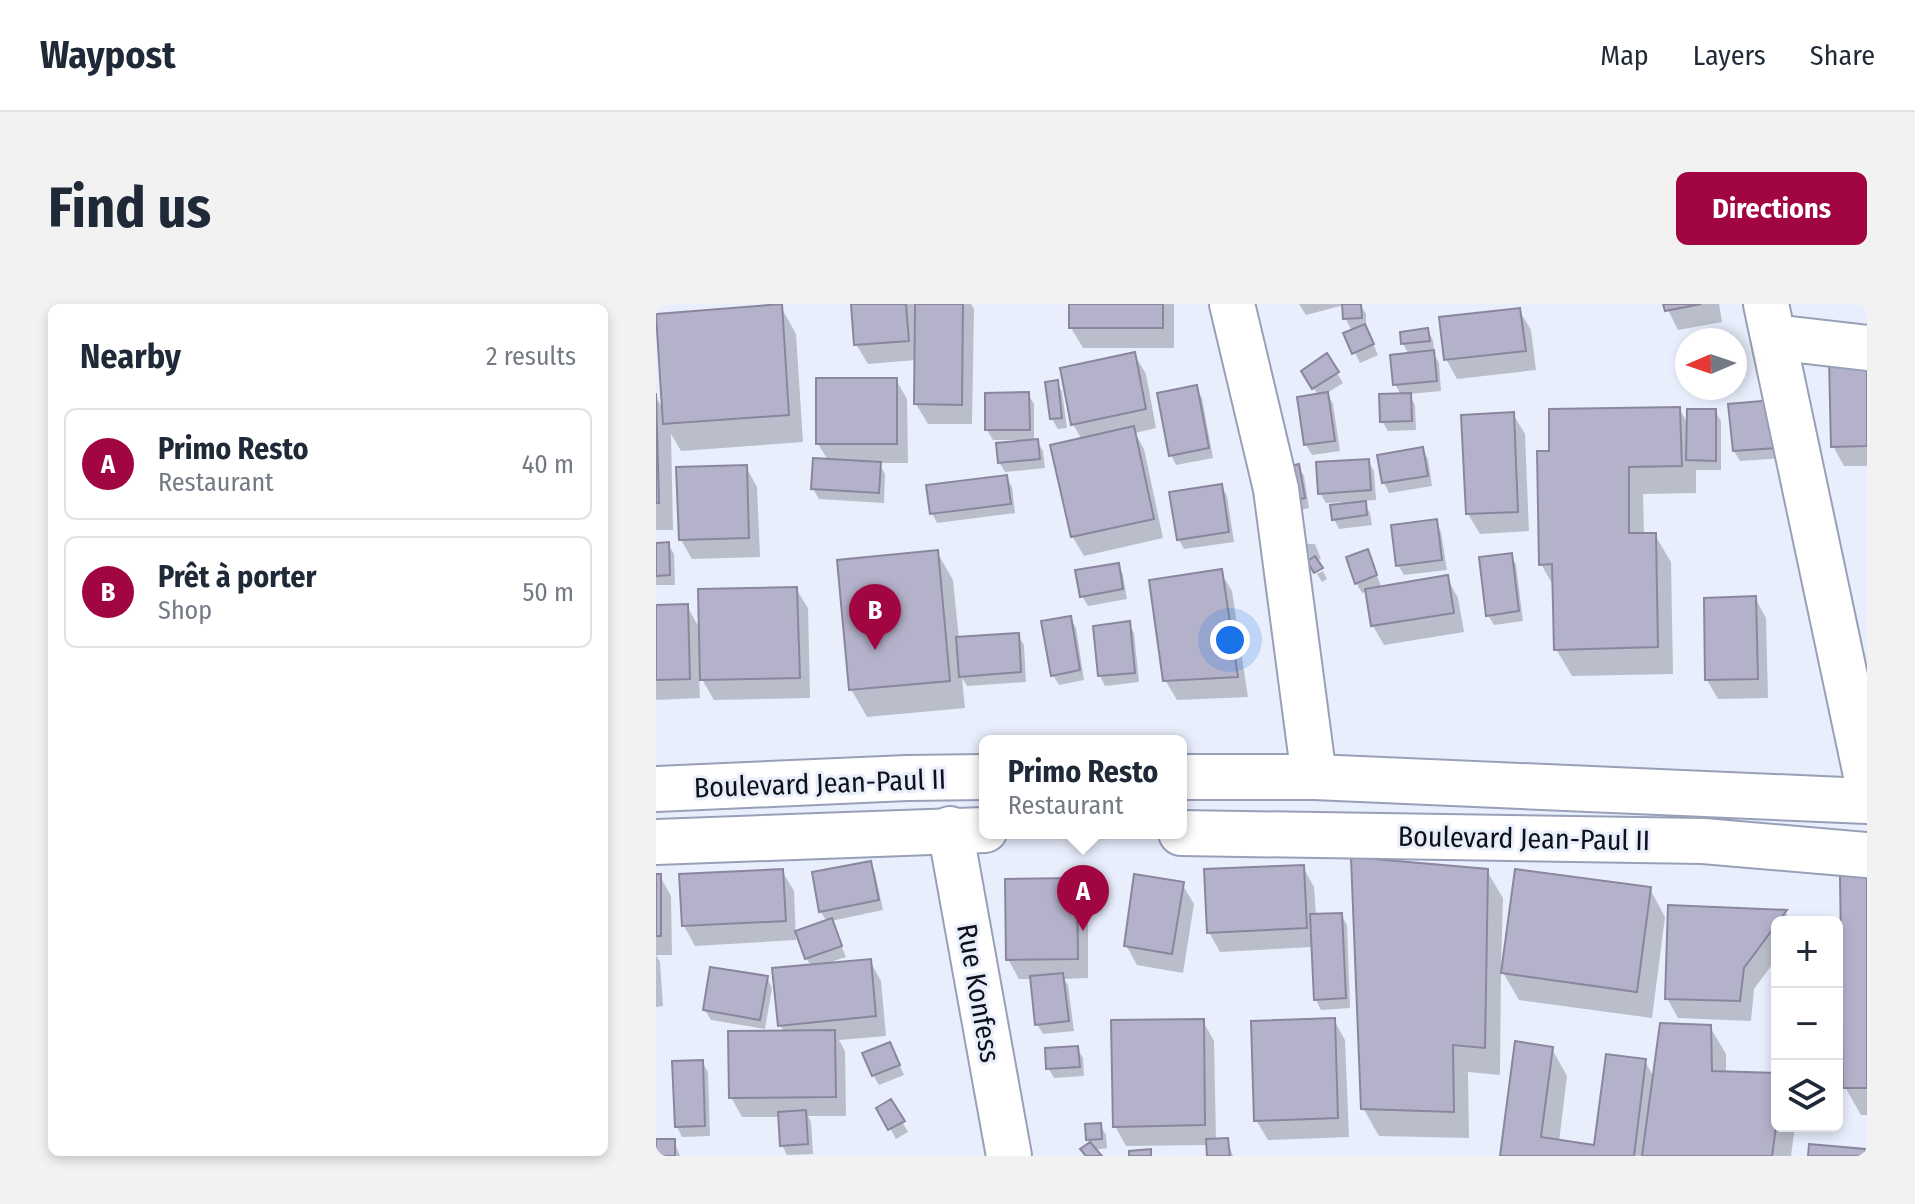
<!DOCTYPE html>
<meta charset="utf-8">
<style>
body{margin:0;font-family:"Fira Sans Condensed",sans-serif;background:#f2f2f3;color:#1f2937}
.controls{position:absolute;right:24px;bottom:24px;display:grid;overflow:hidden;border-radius:12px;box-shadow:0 4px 12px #0003}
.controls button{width:72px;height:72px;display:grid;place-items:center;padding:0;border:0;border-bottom:2px solid #e0e1e3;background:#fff;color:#1f2937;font:40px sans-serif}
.compass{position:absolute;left:1019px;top:24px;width:72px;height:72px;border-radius:50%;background:#fff;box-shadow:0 4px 12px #0003;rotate:268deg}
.you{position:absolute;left:574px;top:336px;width:28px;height:28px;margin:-20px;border:6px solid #fff;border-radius:50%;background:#1a73e8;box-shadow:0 0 0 12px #1a73e833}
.badge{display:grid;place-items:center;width:52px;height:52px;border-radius:50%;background:#a10643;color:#fff;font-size:26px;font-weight:700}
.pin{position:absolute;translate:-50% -66px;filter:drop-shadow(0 2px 4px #0008)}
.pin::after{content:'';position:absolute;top:42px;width:28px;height:24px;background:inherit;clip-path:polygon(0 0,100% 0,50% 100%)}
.popup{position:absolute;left:323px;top:431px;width:208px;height:104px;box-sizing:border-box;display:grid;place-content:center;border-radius:12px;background:#fff;filter:drop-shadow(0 2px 6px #0005);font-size:26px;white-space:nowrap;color:#747a83}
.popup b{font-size:30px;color:#1f2937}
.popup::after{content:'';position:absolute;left:50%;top:100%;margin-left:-16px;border:16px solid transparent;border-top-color:#fff}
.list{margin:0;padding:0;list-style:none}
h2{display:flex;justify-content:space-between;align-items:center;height:104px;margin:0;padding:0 32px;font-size:34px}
h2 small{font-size:26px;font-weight:400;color:#747a83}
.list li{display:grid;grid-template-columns:52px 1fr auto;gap:24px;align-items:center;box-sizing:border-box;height:112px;margin:0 16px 16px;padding:0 16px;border:2px solid #e0e1e3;border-radius:12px}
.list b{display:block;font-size:30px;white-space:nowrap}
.list p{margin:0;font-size:26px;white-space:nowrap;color:#747a83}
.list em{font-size:26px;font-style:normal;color:#747a83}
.icon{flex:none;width:44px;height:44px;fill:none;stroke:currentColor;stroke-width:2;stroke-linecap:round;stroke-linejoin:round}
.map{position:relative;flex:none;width:1211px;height:852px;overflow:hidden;border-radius:12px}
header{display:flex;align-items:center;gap:48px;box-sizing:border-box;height:112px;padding:0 40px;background:#fff;border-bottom:2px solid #e0e1e3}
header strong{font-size:38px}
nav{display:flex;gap:44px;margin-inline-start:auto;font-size:28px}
.intro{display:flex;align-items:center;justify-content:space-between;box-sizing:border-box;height:192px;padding:0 48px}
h1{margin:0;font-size:56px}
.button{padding:20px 36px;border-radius:12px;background:#a10643;color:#fff;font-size:28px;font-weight:700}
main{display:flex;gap:48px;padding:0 48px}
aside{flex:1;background:#fff;border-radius:12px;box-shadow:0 4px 12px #0003}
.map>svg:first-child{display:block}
.shadow{fill:#0003}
.building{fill:#b4b2cb;stroke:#89869e;stroke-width:2}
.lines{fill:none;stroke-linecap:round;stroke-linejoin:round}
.minor-casing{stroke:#98a0b7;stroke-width:48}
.secondary-casing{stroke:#98a0b7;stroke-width:48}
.minor{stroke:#fff;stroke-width:44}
.secondary{stroke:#fff;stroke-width:44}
.labels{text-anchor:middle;stroke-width:6;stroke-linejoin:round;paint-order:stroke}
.street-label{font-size:28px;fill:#0e1119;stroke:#e9eefd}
</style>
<header>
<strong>Waypost</strong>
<nav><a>Map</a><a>Layers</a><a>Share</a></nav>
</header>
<div class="intro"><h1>Find us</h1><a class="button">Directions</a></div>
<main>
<aside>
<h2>Nearby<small>2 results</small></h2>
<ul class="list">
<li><span class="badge">A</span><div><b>Primo Resto</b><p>Restaurant</p></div><em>40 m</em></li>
<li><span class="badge">B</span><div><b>Prêt à porter</b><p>Shop</p></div><em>50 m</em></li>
</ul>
</aside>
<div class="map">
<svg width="1211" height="852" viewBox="0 0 1211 852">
<rect width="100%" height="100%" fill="#e9eefd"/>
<!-- shadow -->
<path class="shadow" d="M197,0H315L318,5L316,120H272L260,100L261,56L212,60L200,40Z
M415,0H518V44H427L415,24Z
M643,0H704L710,10V24L722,51L704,59L690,30L696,27L689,14L688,1L650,11Z
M1009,0H1063L1066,18L1022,26Z
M125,3L140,30L147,138L25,147L15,130L17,226H0V93L8,107Z
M863,6L875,26L880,66L801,75L790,55Z
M771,26L777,36L778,46L776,47L783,59L785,87L753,90L759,101L760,126L732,127L726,117L745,91L739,80L753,51L747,40Z
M478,50L490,70L500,124L479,129L488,145L507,234L428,252L416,232L426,136L417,120Z
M1211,56V162H1188L1177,142Z
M647,68L681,69L687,79L671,89L677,100L684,147L656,151L650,141L662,91Z
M240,76L251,95L252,159H223L229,170L228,199L163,195L157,185L172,156L162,140Z
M401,78L406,88L411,124L402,125L396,115Z
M540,84L546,94L557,154L520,161L515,151Z
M372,90L378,100V137H381L387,147L389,164L349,168L343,158L364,139V136H337L331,126Z
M1116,98L1126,154L1084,157L1078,147Z
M1023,105L1033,121L1059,107L1065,117V166H1040V189L987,190L988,231H999L1015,258L1017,370L916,372L900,345L898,283L885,260L896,149Z
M857,110L869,130L873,227L824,230L812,210Z
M766,145L772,155L776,182L733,189L728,179Z
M712,157L718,167L720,196L707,197L714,209L716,221L683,225L678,215L686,198L670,199L664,189Z
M642,162L648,172L653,204L644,206Z
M90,163L101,183L104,253L36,255L25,236Z
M350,173L356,183L359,209L281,219L276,209Z
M565,182L571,192L578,238L528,245L523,236Z
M780,218L785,228L791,266L748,271L742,261Z
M12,240L18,250L19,281H0V241Z
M649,240H659L665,255L655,257Z
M281,248L297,276L303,335L362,331L368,341L370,378L311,382L306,374L309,404L211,413L195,385Z
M711,248L726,284L791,274L802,294L808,328L728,341L717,322L711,287L706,289L700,279Z
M855,251L860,261L867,317L838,321L832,311Z
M462,261L467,271L471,295L432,302L426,292Z
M564,267L576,287L592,393L521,396L509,376Z
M667,267L671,275L666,278L661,270Z
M140,285L152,304L154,394L58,396L43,370L44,394L0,396V303L31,302L45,327Z
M1099,294L1110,314L1112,394L1062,395L1051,376Z
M414,314L420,324L428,376L403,381L397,371Z
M473,320L478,329L483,378L449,382L444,372Z
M214,559L219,569L227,606L175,617L190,653L171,659L214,657L225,677L230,732L183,736L189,747L190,812H152L155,818L157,850L131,851L126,841L124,813H86L75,793L128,728L124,721L155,662L150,654L171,618L165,608L159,570Z
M647,563L658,583L660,612L685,611L691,621L694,704L665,706L660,696L657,643L564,648L553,628Z
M126,567L138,587L140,636L39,642L28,622Z
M831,567L847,594L845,663L994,585L1009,613L996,714L863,696L845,665L844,771L812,768L813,834L723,832L707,804Z
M0,572H4L15,592L16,651H0L4,658L7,702L0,703Z
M1211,573V811H1205L1189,783Z
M420,576L432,596V674L408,675L412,681L418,727L387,730L381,720L377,675H363L352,655Z
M526,580L538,600L527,669L481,661L470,641Z
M1129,608L1135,618H1121V654L1098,685L1095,717L1022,714L1011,694Z
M111,674L116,684L109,725L55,716L49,706Z
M678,716L689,736L693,833L612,836L600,816Z
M547,717L558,737L560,837L571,836L577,852H553L552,841L470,842L459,822Z
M1054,723L1070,750V770L1121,771V822H1139L1135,852H846L896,745L911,772L903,838L939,843L989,757L998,774Z
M421,744L427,754L428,772L398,774L392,764Z
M239,750L248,771L223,781L217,771Z
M46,758L52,768L54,832L26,833L21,823Z
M235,798L252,828L240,835L223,804Z
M444,821L450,831L451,844L438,846L443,852H430L434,840L432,836Z
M18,837L24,852H0Z"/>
<!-- building -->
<path class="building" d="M126,0L133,111L7,120L0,10Z
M195,0H250L253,37L198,41Z
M259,0H307L306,101L258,100Z
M413,0H507V24H413Z
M686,0H705L706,14L687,15Z
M1007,0H1045L1009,7Z
M864,4L870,47L788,56L783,13Z
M709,20L718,40L696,50L687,29Z
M772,24L774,37L745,40L744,28Z
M778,46L781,77L737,81L734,51Z
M479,48L490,105L415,121L404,64Z
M671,49L683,68L656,85L645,67Z
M1211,54V142L1175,143L1173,55Z
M160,74H241V140H160Z
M402,76L406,114L394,115L389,78Z
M541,81L553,144L513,152L501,89Z
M373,88L374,126H329V89Z
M672,88L679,137L648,141L641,93Z
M0,89L3,199H0Z
M755,89L756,117L724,118L723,90Z
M1117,96L1121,144L1077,147L1072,100Z
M1024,103L1026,162L973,163V229H1000L1002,343L898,346L896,260L883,261L881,147H893V105Z
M1031,105H1060V157L1030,156Z
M858,108L862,208L810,210L805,111Z
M478,122L498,215L415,233L394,141Z
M382,135L384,155L342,159L340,139Z
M767,143L772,172L726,179L721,151Z
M157,154L225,158L223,189L155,185Z
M713,155L715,186L662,190L660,158Z
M643,160L649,194L636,197L630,163Z
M91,161L93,234L23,236L20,163Z
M351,171L355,200L274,210L270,181Z
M566,180L573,228L521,236L513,188Z
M710,197L711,211L676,216L674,201Z
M781,215L786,256L740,262L735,221Z
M13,238L14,271L0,272V239Z
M712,245L721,271L699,280L690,253Z
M282,246L294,377L193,386L181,256Z
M856,249L863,307L830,312L823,253Z
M659,252L667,264L658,269L651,257Z
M463,259L467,285L424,293L419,266Z
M566,265L582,373L507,377L493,276Z
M792,271L798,309L715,322L709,285Z
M141,283L144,374L44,376L42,285Z
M1100,292L1102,375L1049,376L1048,294Z
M32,300L34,375L0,376V301Z
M415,312L424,366L395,372L385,317Z
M474,317L479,369L442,372L437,322Z
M363,329L365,368L303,373L300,333Z
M695,553L832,565L829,744L797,741L798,808L705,805Z
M215,557L223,596L163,608L156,568Z
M648,561L651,624L551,629L548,565Z
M127,565L130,617L26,622L23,570Z
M859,565L995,583L981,688L845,669Z
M0,570H5V632H0Z
M478,570L528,578L516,650L468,642Z
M1184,571H1211V784H1187Z
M421,574L422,655L350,656L349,575Z
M1012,601L1131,606L1088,664L1084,697L1009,695Z
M686,609L690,694L658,696L654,610Z
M176,614L186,642L149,655L139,627Z
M215,655L220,712L122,722L116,664Z
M54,663L112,672L104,716L47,706Z
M407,669L413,717L379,721L374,672Z
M679,714L682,814L598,817L595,717Z
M548,715L549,821L457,823L455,716Z
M1004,719L1055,721L1056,767L1121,769V816L1116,852H986Z
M179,726L180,793L73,794L72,727Z
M859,737L897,743L885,833L938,841L950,750L990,755L978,852H844Z
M234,738L244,761L216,772L206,749Z
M422,742L424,763L390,765L389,744Z
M47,756L49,822L19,823L16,757Z
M235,795L249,817L232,826L220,804Z
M150,806L152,840L124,842L122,808Z
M445,819L446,835L430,836L429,820Z
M572,834L574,852H551L550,835Z
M0,835H19V852H0Z
M434,838L446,852H430L424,845Z
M1153,840L1209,845V852H1152Z
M495,845V852H473V847Z"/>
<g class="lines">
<defs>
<path id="minor" d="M576,0L620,185L658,473
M1110,0L1211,476
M1117,33L1211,44
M294,525L353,852"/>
<path id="secondary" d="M525,473H658L1211,497
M0,485L251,474L329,473
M525,529L1047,537L1211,551
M0,538L329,526"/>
</defs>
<!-- minor casing -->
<use href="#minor" class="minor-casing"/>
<!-- secondary casing -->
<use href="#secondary" class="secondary-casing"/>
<!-- minor -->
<use href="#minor" class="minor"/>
<!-- secondary -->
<use href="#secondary" class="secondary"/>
</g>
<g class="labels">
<!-- street labels -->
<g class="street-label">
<text transform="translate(164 479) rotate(-2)" y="10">Boulevard Jean-Paul II</text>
<text transform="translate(868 534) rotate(1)" y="10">Boulevard Jean-Paul II</text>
<text transform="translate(323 689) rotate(80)" y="10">Rue Konfess</text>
</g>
</g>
</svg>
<div class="controls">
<button>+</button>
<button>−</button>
<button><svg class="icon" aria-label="layers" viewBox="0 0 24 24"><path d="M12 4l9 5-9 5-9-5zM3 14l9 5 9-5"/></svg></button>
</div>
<svg class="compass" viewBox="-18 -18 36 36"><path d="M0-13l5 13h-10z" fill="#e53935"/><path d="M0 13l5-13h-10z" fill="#747a83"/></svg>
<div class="you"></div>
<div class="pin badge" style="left:427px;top:627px">A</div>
<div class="popup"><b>Primo Resto</b>Restaurant</div>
<div class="pin badge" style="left:219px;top:346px">B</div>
</div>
</main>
